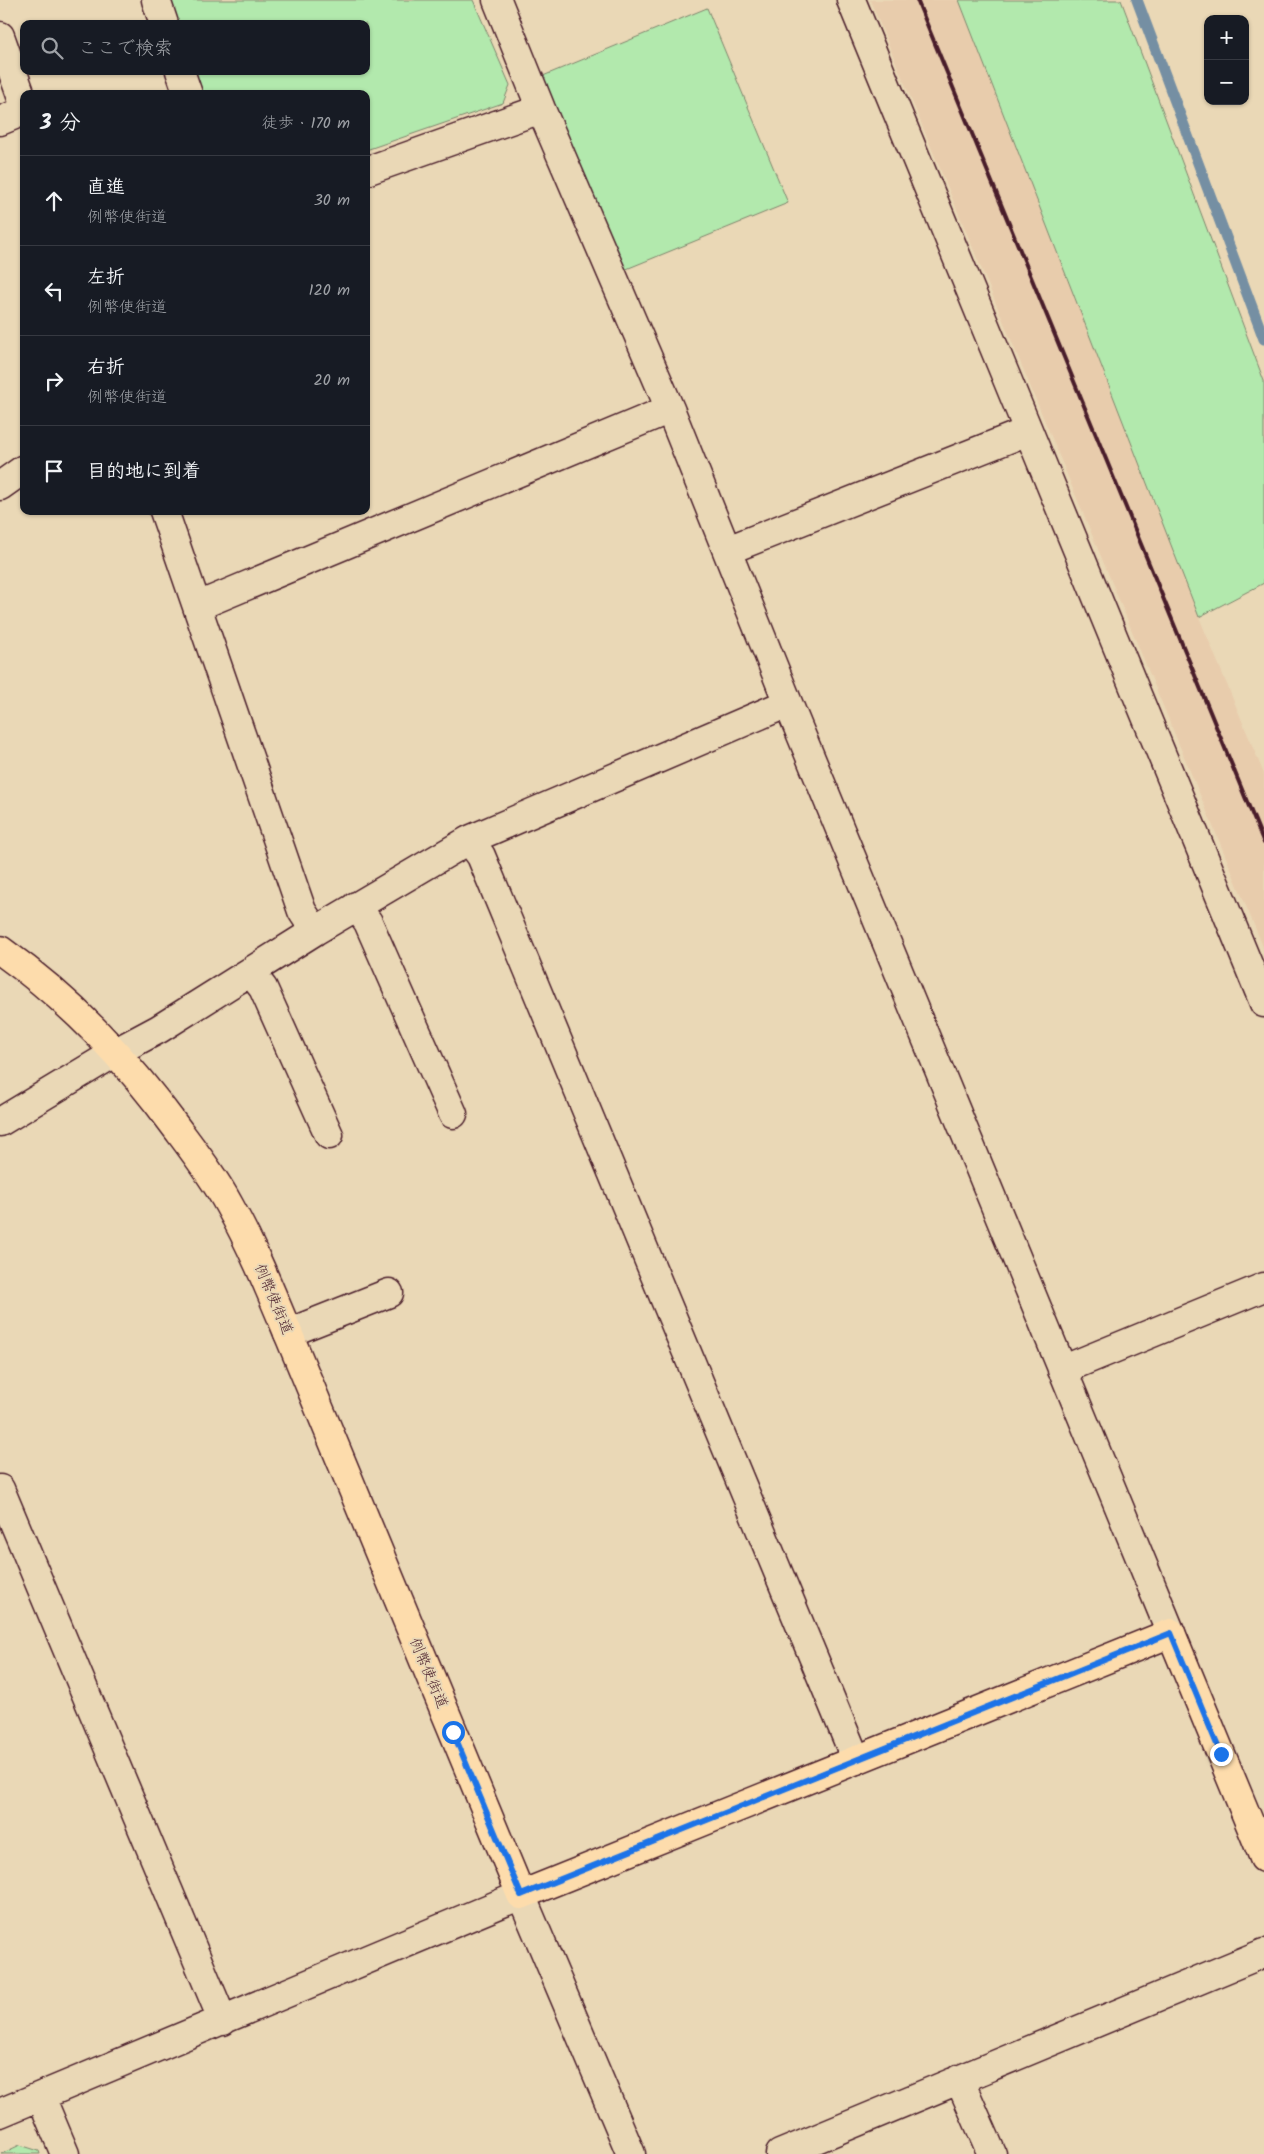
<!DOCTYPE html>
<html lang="ja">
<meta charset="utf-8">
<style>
body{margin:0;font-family:Kalam,"Klee One",sans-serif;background:#20242c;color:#f1f3f6}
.controls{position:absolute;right:15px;top:15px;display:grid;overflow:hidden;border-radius:10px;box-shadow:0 1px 4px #0004}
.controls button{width:45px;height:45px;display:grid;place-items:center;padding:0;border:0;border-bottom:1px solid #363941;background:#171b24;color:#f1f3f6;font:25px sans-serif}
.stop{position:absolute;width:15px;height:15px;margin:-11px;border:4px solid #1a73e8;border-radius:50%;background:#fff}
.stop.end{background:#1a73e8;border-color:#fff;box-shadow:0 1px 5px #0008}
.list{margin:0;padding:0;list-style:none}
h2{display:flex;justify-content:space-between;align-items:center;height:65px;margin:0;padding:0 20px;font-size:21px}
h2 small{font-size:16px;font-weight:400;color:#9ea1a6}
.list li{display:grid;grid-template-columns:32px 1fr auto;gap:15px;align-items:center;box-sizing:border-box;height:90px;padding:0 20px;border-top:1px solid #363941}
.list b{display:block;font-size:19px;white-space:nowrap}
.list p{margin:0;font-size:16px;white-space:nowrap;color:#9ea1a6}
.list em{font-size:16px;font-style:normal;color:#9ea1a6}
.icon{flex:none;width:28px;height:28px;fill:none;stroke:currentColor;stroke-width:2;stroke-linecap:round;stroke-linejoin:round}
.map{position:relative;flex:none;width:1264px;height:2154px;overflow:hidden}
.search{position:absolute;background:#171b24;box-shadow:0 1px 4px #0004;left:20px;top:20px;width:350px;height:55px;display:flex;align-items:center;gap:12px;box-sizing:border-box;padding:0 18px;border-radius:10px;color:#9ea1a6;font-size:19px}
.panel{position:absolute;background:#171b24;box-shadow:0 1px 4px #0004;left:20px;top:90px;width:350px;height:425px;border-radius:10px}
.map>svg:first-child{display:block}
.built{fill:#e8ccac}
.green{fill:#b2e9ad;stroke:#7e846c}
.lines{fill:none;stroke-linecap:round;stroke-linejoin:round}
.stream{stroke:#758fa3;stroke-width:11}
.minor-casing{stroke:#4a1f2b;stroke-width:31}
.major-casing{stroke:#4a1f2b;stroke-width:31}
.minor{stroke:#ead8b6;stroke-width:28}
.major{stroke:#fddcac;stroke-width:28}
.rail{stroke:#4a1f2b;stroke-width:4}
.route{stroke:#1a73e8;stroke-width:6}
.labels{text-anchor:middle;stroke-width:4;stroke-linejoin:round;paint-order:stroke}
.street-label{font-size:15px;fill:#4a1f2b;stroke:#ead8b6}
</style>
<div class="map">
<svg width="1264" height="2154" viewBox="0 0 1264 2154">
<rect width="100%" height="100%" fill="#ead8b6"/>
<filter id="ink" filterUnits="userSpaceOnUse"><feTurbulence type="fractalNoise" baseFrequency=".02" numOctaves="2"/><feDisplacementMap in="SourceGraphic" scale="10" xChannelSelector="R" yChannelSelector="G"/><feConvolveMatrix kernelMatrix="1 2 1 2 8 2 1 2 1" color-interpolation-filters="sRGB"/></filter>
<g filter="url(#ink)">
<!-- built -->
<path class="built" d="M870,0H959L1199,617L1264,774V949Z"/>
<!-- green -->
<path class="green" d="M171,0H473L510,85L503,103L366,150V94H203L195,71H366V24H179Z
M959,0H1121L1264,381V583L1199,617Z
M707,8L788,203L624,270L543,76Z
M20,2145L39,2151L40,2154H1Z"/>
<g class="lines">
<!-- stream -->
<path class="stream" d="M1137,0L1264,339"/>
<defs>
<path id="minor" d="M156,0L164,24
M497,0L541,109L670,409L788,703L1171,1633
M851,0L1264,1003
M0,36L24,104
M180,71L188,94
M0,121L24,111
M366,171L541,109
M0,486L24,469
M164,511L302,911L315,931
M728,550L1028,431
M198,606L670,409
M469,840L481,856L856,1760
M356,906L368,922L453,1114
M250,972L263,988L329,1135
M0,1122L116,1052L159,1029L315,931L469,840L788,703
M288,1333L389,1293
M1062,1370L1264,1287
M0,1489L223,2021
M959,2079L992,2154
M41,2097L65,2154
M0,2113L521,1895L631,2154
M780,2154L1264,1953"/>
<path id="major" d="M0,950C72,1001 126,1059 178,1130C196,1154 215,1179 229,1205C252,1246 270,1290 288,1333L521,1895L1171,1633L1264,1858"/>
</defs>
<!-- minor casing -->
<use href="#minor" class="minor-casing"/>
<!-- major casing -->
<use href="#major" class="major-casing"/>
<!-- minor -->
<use href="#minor" class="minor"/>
<!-- major -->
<use href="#major" class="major"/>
<!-- rail -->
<path class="rail" d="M917,0L1264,843"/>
</g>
</g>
<g class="lines" filter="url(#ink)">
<!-- route -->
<path class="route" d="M453,1732L521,1895L1171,1633L1221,1754"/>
</g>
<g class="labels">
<!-- street labels -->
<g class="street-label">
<text transform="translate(274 1299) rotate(67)" y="5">例幣使街道</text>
<text transform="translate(429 1673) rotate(67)" y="5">例幣使街道</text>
</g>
</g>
</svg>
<div class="controls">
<button>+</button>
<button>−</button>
</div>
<div class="stop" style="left:453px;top:1732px"></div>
<div class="stop end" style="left:1221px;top:1754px"></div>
<div class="search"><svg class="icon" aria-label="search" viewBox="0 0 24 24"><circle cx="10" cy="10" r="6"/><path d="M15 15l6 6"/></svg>ここで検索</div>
<section class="panel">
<h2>3 分<small>徒歩 · 170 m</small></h2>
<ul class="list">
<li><svg class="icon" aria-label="ahead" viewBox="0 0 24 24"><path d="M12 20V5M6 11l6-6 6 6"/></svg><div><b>直進</b><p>例幣使街道</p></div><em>30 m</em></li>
<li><svg class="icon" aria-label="left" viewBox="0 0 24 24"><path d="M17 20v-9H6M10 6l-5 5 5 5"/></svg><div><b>左折</b><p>例幣使街道</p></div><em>120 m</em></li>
<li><svg class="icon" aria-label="right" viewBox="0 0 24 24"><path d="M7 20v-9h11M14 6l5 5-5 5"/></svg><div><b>右折</b><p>例幣使街道</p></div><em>20 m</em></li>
<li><svg class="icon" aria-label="arrive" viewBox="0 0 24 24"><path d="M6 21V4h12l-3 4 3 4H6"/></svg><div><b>目的地に到着</b></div></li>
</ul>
</section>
</div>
